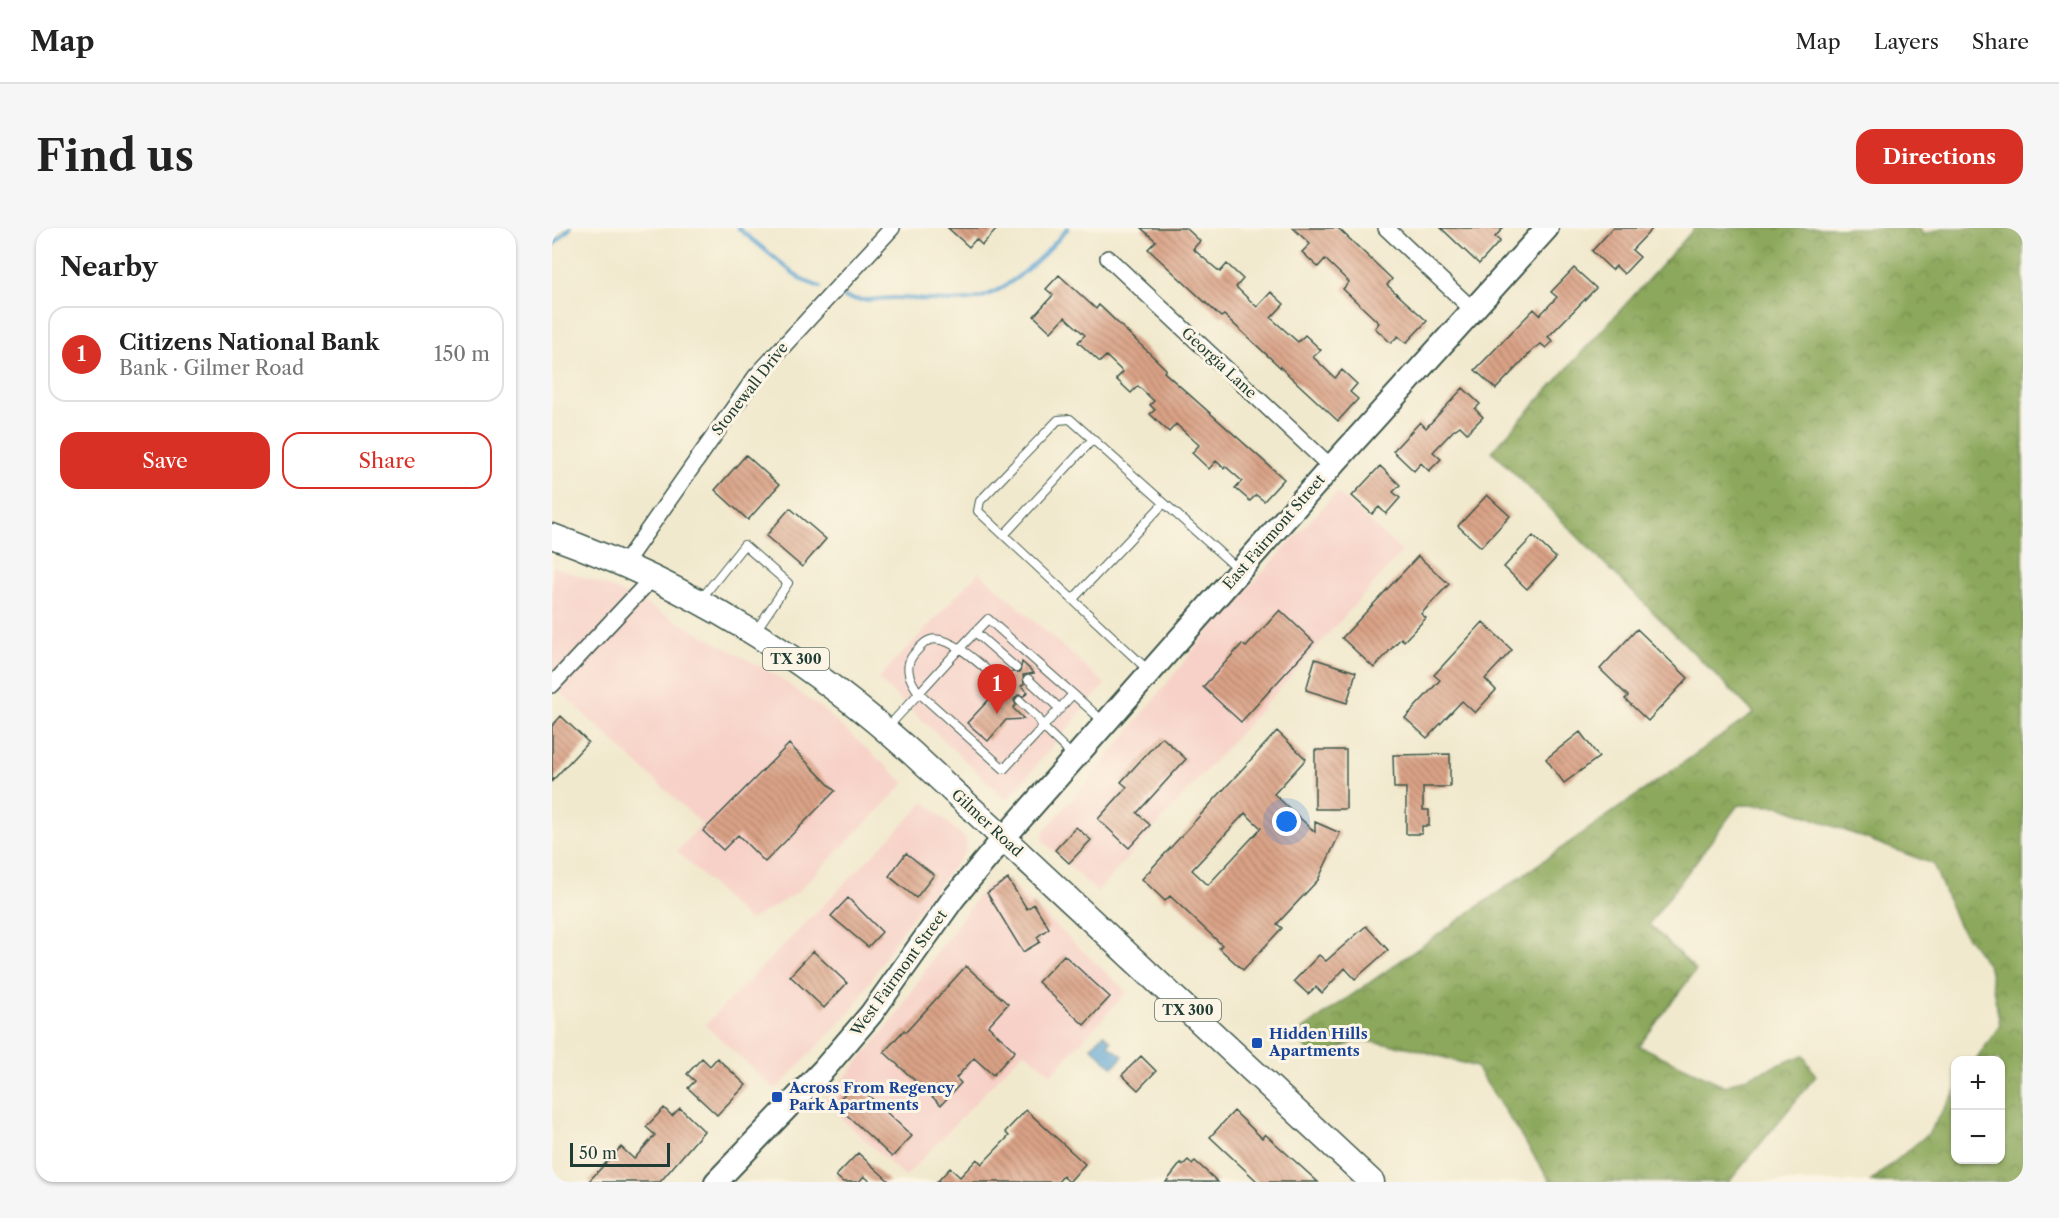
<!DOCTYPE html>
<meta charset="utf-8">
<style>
body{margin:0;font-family:"Libre Caslon Text",serif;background:#f6f6f6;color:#222}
.controls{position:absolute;right:18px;bottom:18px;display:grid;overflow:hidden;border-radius:12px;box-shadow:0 2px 4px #0004}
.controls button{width:54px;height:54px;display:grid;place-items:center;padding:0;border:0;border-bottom:2px solid #e0e0e0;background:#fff;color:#222;font:30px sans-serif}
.scale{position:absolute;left:18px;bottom:15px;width:100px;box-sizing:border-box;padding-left:6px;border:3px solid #1f3d34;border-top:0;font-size:16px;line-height:21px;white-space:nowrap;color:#1f3d34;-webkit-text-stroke:4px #fcf5e5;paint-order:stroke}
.you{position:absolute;left:735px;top:594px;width:21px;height:21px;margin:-15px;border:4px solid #fff;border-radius:50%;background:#1a73e8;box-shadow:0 0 0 9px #1a73e833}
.badge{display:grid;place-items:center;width:39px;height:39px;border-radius:50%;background:#d93025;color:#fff;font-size:20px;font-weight:700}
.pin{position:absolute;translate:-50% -50px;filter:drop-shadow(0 2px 3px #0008)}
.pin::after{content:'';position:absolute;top:32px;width:21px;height:18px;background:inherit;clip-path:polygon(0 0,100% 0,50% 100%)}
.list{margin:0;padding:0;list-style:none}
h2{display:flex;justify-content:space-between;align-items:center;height:78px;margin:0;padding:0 24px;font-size:26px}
h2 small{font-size:20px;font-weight:400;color:#767676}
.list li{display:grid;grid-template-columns:39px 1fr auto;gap:18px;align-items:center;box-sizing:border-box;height:96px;margin:0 12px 12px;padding:0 12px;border:2px solid #e0e0e0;border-radius:18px}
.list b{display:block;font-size:22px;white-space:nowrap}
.list p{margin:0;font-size:20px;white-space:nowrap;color:#767676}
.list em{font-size:20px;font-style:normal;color:#767676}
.actions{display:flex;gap:12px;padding:18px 24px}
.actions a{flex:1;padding:14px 0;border:2px solid #d93025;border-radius:18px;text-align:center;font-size:21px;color:#d93025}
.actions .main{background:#d93025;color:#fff}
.map{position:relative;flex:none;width:1471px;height:954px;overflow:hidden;border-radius:18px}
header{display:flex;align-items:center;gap:36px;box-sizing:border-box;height:84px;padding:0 30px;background:#fff;border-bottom:2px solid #e0e0e0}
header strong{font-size:28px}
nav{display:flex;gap:33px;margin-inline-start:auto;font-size:21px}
.intro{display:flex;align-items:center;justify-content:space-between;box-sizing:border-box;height:144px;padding:0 36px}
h1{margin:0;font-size:42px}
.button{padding:15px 27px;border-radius:18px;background:#d93025;color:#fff;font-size:21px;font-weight:700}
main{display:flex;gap:36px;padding:0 36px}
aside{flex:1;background:#fff;border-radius:18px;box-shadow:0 2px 4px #0004}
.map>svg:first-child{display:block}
.built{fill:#f7d1c8}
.forest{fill:url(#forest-crowns);stroke:#567248;stroke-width:1.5}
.water{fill:#59a3d1;stroke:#3c7082;stroke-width:1.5}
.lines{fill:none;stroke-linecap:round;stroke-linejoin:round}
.stream{stroke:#59a3d1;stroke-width:4}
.building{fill:url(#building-back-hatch);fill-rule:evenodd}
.lane-casing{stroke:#3e574b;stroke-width:10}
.street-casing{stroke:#3e574b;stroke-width:18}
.secondary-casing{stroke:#3e574b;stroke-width:26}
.primary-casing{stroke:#3e574b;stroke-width:27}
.lane{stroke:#fff;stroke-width:8}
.street{stroke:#fff;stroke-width:15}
.secondary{stroke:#fff;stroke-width:22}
.primary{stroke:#fff;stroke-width:24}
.transit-dot{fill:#1a4fb4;stroke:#fcf5e5;stroke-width:2}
.labels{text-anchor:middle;stroke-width:6;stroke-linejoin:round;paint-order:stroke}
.shield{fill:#fcf5e5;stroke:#617469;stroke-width:1.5}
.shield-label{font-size:14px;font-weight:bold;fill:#1f3d34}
.street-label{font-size:15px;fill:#1f3d34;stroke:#fcf5e5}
.transit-label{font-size:15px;font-weight:bold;fill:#164399;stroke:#fcf5e5;text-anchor:start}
</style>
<header>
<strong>Map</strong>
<nav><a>Map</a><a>Layers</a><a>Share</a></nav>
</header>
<div class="intro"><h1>Find us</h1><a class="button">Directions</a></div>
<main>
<aside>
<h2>Nearby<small></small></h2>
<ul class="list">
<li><span class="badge">1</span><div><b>Citizens National Bank</b><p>Bank · Gilmer Road</p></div><em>150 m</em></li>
</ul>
<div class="actions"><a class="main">Save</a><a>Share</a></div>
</aside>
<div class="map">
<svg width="1471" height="954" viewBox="0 0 1471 954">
<defs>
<pattern id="forest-crowns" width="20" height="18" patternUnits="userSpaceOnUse" patternTransform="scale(1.5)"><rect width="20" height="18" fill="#8ca85b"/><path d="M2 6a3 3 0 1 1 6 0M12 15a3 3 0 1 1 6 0" fill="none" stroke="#728a4c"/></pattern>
<pattern id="building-back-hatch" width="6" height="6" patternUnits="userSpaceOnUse" patternTransform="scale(1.5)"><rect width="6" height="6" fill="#daa286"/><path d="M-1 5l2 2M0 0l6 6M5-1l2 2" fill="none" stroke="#b0856e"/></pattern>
</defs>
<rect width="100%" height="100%" fill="#fcf5e5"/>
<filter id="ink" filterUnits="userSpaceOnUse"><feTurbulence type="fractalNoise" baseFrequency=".0167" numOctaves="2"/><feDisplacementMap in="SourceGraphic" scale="12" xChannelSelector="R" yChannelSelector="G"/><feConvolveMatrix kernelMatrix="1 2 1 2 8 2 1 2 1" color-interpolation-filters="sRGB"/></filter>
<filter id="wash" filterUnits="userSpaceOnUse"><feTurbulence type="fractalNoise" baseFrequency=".008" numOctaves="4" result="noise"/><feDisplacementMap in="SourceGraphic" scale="24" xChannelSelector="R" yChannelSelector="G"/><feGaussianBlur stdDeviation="1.35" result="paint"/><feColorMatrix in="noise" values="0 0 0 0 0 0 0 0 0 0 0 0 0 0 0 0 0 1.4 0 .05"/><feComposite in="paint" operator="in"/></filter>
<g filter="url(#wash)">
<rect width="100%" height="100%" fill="#f1e9cd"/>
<!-- built -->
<path class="built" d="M785,264L850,324L545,664L491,613L492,603L546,542L655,405Z
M0,338L53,357L97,378L222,446L270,481L353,555L246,664L197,693L125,623L150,596L0,456Z
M427,344L553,456L455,572L326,451Z
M373,574L414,611V623L349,704L300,782L224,862L153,797Z
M451,649L575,764L499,846L472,823L353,949L272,874L343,790L379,733L432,660Z"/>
<!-- forest -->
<path class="forest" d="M1143,0H1368L1371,7L1390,0H1471V954H1318L1376,906L1403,864L1404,932H1448V832H1424L1448,797L1437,739L1406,697L1381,636L1228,578L1186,577L1097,696L1144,742L1087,818L1173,858L1251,827L1264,848L1177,954H999L924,839L860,820L807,812L763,831L743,807L1202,485L940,223Z"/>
<!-- water -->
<path class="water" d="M552,806L559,813L556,817L571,828L561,839L539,819Z"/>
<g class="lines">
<!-- stream -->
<path class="stream" d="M186,0L250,52L268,59
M0,18L18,0
M292,69C309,75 325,70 342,70C367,70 392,75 417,72C453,68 494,26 516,0"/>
</g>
<g id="blocks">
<!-- building -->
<path class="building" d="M396,0H446L430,17L424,11L417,19Z
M589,0H634L648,13L641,21L668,44L675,36L691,51L684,59L705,79L719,64L732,76L719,90L746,114L753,107L769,122L761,129L783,150L790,142L805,156L798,164L806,171L786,193L672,87L669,89L596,21L604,13Z
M741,0H786L840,51L835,57L875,93L854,115L846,108L839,115L823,100L827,95L791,61L797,54L773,31L766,39L750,24L758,16Z
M889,0H951L943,9L948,13L927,36Z
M1061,0H1101L1080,22L1088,29L1072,46L1064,38L1060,42L1040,23Z
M1022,40L1044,60L996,109L1001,113L994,120L989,116L981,122L944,161L923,142L982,81L988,87L1005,69L999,64Z
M507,47L544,81L547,77L614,141L612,144L732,251L712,273L704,267L698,273L683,260L690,253L673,238L672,240L664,233L657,241L640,225L647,217L624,196L617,204L598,186L603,182L598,177L602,173L586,158L579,165L564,151L571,144L554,128L548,134L526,114L533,107L513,89L499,104L482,88L501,67L494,61Z
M911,160L928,176L923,181L931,189L915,205L908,198L901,203L881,224L889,231L877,243L869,235L862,243L841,223L868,194L874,200Z
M194,227L227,257L196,292L163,262Z
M828,238L848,257L841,264L848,270L834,286L827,279L820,286L800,268Z
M935,267L958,288L929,319L906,298Z
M238,280L274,311L250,339L214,308Z
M981,308L1004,330L975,361L952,339Z
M866,328L897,356L869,386L874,390L852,413L849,410L822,440L790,410Z
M728,382L762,414L689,494L651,459L690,416L694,419Z
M931,394L960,422L933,451L944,462L923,485L910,473L875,510L853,490L888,452L882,447Z
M1085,401L1136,450L1096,493L1073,471L1076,468L1048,441Z
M763,431L804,444L795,475L754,462Z
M470,434L482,445L471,447L472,456L469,458L476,464L472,468L466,467L462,472L464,477L461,480L472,491L454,492L436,513L415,495L447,461L453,466L459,464L461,459L455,450L460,444H468Z
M9,488L36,514L0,553V498Z
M725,503L754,531L722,566L763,604V594L788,605L766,652L725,696L730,700L691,742L667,720L670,717L618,668L613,673L590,651ZM693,585L709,600L656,657L640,642Z
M1028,504L1047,529L1012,555L994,531Z
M610,509L634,531L585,585L598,597L577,620L546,591L575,559L569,554Z
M237,516L283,563L213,634L186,607L171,622L151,603Z
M763,522H794V581H763Z
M898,526V559H871V582H877V598H870V606H854V560H842L841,527Z
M524,599L539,612L517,635L503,622Z
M354,625L382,647L364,670L337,648Z
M456,651L475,681L482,676L497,700L485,709L488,714L471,724L435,665Z
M296,670L330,704L316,719L279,688Z
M814,698L836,722L803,751L793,740L770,765L764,759L756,766L742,753L767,727L774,733Z
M261,723L295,755L272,780L238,748Z
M512,727L558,769L532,797L486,754Z
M414,738L456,776L436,798L463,823L441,847L422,830L404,850L409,855L389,877L332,824L352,802L354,804Z
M589,828L604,843L586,862L570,847Z
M150,830L158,838L165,830L194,857L165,887L136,860L143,853L135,846Z
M303,855L360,908L340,929L283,876Z
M112,880L120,888L128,880L152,903L108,954H36L69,919L82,931L103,907L94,899Z
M474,882L533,936L517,954L511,948L506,954H385L398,940L408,949L425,931L430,936L457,908L453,904Z
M682,883L710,910L713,906L766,954H706L658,909Z
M306,925L338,954H319L312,948L307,954H291L284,948Z
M636,932L640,936L643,933L666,954H614L629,935L631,937Z"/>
</g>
</g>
<g filter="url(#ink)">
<use href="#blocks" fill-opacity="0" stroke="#3e574b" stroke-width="1.5"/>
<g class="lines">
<defs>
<path id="lane" d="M452,307L541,211
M149,371L192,317L236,355L203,404
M521,371L612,275
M423,404L464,440
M597,443L426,283L428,273L506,192L518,191L686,341
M476,451L508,481
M455,460C439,447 400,405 378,412C371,414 366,422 361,427C351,440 359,454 367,465C390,440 412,415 436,391L521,466
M335,500L367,465L452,541L491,499L486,490L468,473
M522,529L491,499L521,466L552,494"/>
<path id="street" d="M834,0L921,82
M556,30L779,239
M72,336L204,148L340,0
M0,457L101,349"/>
<path id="secondary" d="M164,954L272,841L319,786L401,671L451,611L779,239L995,0"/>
<path id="primary" d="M0,308C138,358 251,427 360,525L820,954"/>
</defs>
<!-- lane casing -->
<use href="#lane" class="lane-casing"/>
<!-- street casing -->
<use href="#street" class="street-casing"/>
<!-- secondary casing -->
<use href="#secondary" class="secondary-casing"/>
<!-- primary casing -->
<use href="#primary" class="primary-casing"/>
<!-- lane -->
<use href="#lane" class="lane"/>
<!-- street -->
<use href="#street" class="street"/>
<!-- secondary -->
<use href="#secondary" class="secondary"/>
<!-- primary -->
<use href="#primary" class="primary"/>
</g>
</g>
<!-- markers -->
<g class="transit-dot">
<rect x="699" y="809" width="12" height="12" rx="3"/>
<rect x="219" y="863" width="12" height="12" rx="3"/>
</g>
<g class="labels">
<!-- shield labels -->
<g class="shield">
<rect x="211" y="420" width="66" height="22" rx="4.5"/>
<rect x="603" y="771" width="66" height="22" rx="4.5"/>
</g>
<g class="shield-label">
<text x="244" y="436">TX 300</text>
<text x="636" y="787">TX 300</text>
</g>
<!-- street labels -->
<g class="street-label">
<text transform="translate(667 135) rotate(43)" y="5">Georgia Lane</text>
<text transform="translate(198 161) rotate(-52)" y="5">Stonewall Drive</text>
<text transform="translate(722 304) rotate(-49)" y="5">East Fairmont Street</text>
<text transform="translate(435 595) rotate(43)" y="5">Gilmer Road</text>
<text transform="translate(347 745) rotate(-54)" y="5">West Fairmont Street</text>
</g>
<!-- transit labels -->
<g class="transit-label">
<text x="717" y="811">Hidden Hills<tspan x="717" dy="17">Apartments</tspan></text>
<text x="237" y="865">Across From Regency<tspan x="237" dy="17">Park Apartments</tspan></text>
</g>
</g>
</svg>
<div class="controls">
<button>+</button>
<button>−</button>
</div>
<div class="scale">50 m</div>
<div class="you"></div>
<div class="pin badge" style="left:445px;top:486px">1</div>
</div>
</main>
